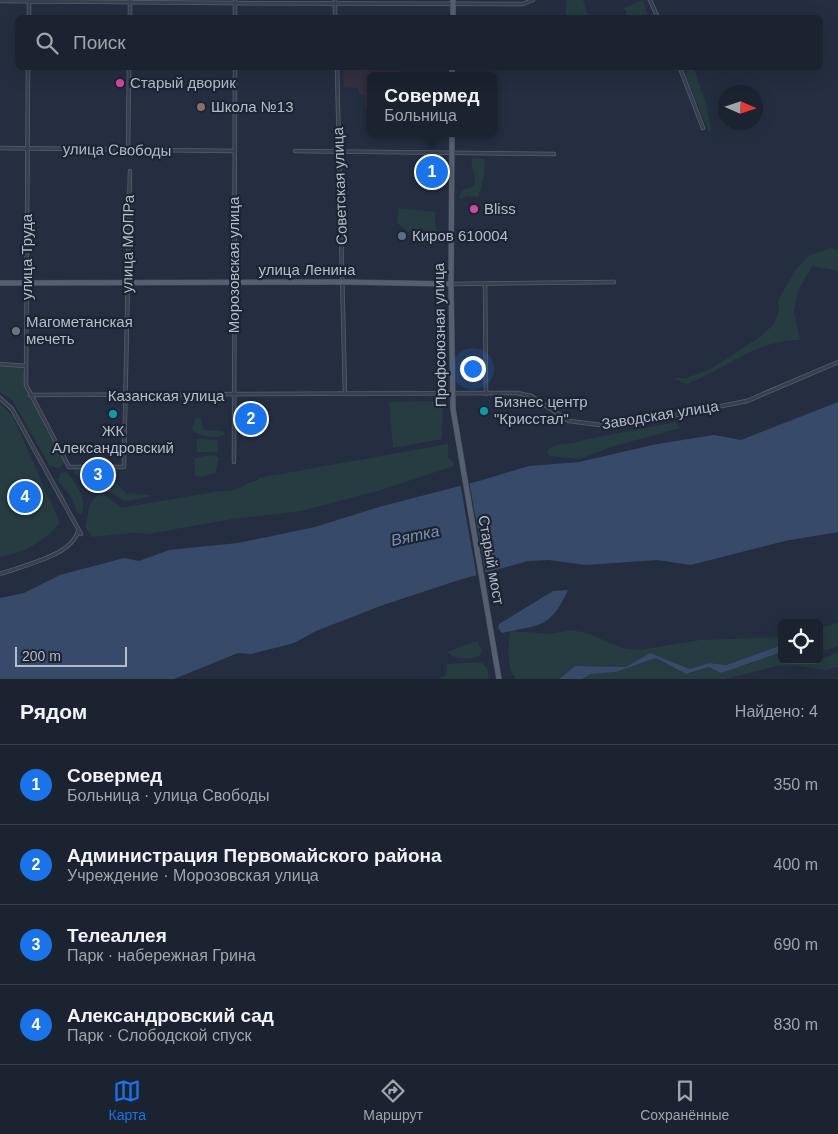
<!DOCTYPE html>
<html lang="ru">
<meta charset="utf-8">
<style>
body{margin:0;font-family:Helvetica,sans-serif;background:#242a38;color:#f1f3f6}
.controls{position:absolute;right:15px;bottom:15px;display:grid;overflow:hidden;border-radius:8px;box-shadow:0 5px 20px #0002}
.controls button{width:45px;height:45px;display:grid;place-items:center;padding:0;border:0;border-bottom:1px solid #393f4c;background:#1b2230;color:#f1f3f6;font:25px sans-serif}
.compass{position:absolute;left:718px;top:85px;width:45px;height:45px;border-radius:50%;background:#1b2230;box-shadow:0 5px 20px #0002;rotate:93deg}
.scale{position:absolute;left:15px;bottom:12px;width:112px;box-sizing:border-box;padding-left:5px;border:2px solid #b4bbca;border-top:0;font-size:14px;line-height:18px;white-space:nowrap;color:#b4bbca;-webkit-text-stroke:4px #1d2535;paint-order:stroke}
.you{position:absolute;left:472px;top:368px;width:18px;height:18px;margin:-12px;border:4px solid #fff;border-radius:50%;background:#1a73e8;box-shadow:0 0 0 8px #1a73e833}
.badge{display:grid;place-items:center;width:32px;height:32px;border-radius:50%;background:#1a73e8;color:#fff;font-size:16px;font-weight:700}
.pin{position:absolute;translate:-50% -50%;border:2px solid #fff;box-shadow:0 1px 5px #0006}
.popup{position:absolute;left:367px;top:72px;width:130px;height:65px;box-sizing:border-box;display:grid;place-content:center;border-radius:8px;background:#1b2230;filter:drop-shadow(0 1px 4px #0005);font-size:16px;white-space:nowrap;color:#a0a4ab}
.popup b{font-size:19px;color:#f1f3f6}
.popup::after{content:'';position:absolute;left:50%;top:100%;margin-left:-10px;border:10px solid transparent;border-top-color:#1b2230}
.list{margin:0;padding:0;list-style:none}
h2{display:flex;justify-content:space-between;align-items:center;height:65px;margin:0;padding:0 20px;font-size:21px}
h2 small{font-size:16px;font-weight:400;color:#a0a4ab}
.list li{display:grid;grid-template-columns:32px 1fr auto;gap:15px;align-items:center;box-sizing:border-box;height:80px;padding:0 20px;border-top:1px solid #393f4c}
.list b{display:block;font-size:19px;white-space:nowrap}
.list p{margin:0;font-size:16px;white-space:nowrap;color:#a0a4ab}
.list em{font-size:16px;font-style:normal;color:#a0a4ab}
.icon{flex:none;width:28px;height:28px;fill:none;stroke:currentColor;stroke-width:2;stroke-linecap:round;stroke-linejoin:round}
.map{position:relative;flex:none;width:838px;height:679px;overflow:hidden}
.search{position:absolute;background:#1b2230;box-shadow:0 5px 20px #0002;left:15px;right:15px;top:15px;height:55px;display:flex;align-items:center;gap:12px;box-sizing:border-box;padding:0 18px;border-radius:8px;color:#a0a4ab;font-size:19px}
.sheet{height:385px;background:#1b2230}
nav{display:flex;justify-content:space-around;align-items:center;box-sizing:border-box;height:70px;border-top:1px solid #393f4c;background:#1b2230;font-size:14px;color:#a0a4ab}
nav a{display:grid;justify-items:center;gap:2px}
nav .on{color:#1a73e8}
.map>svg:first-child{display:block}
.medical{fill:#333040}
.green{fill:#263c41}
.water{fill:#384a69}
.pier{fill:#242e40}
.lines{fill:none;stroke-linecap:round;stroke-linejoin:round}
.street-casing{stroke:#565e6d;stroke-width:4.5}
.primary-casing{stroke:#414959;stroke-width:6}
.street{stroke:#384050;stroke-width:3}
.primary{stroke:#565f70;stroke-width:5}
.hotel-dot{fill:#d1479c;stroke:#1d2535;stroke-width:2}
.education-dot{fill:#8d6e63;stroke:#1d2535;stroke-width:2}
.service-dot{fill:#5c6f8a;stroke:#1d2535;stroke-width:2}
.worship-dot{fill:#6b7280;stroke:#1d2535;stroke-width:2}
.culture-dot{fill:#0f9aa8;stroke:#1d2535;stroke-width:2}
.labels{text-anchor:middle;stroke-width:4.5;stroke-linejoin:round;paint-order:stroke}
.poi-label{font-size:15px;fill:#b4bbca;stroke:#1d2535;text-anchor:start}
.street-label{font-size:15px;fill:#b4bbca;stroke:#1d2535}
.water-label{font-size:16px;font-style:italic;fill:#7b8fb2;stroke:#1d2535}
</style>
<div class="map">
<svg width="838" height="679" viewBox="0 0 838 679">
<rect width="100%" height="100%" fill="#242e40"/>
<!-- medical -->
<path class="medical" d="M343,68H399V76H371V110H365L364,95L359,94L358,88L344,87Z"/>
<!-- green -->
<path class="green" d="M566,0H583L589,17H566Z
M643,0L647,14L628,17L624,8Z
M686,68L694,69L707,106L711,130L709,133L686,76Z
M472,158L484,159C486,172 482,185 478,197L467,196L462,199L459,197L462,190L471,188L475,183C475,173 470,167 472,158Z
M398,208L435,212L436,234L409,233L397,222Z
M830,248L838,250V271L812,266L798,291L794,312L800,340C754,340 728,369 686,384L673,378H687L712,368L761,336L773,325L779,312L778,300L795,271L808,256Z
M0,365L22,366L25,375V388L64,463L59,468L50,466L12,400L0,392Z
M443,401L442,439L393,448L389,402Z
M0,403L13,417L60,523C44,541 25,553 0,557Z
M201,418L204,430L222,431L225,434C215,440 200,436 192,430L195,419Z
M676,422L680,428L611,447L580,459L549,456L547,451C556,441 571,446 583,440Z
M197,439L218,440V452H197Z
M448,444V458L453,462L454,466L378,491L301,511L232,519L148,534L131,533L92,537L85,527C89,513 87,497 103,494L122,508L126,507L220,491C236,493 244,484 258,480V478Z
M212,455L219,458L215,473L201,477L195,475L194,458Z
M112,468L117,472L113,478L99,480L88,488L74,472L77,469Z
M67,472C76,484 89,500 81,515L77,512L71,497L58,480L61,473Z
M113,481L126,493L149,495V497L125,501L103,488Z
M838,623V646L827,650L819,649V628Z
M571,630L587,633L622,648L640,650L700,640L782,637V645L726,665L709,663L690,669L650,653L626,667L575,666L559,679H516C506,667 508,645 510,631L551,634Z
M477,641L482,651L479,656C468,660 456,660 447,652Z
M782,652V660H819V656L824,658L838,652V667L826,670L797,666H777L725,679H582L591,674L616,672L656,658L686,674L709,667L746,665Z
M468,663H482L487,668L489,679H439L446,675L447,664Z"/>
<!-- water -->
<path class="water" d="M838,402V532L785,541L691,565L657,560L586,565L549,560L528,561L459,580L383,605L316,631L294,643L251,654L238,653L174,679H0V598L24,593L60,575L124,558L139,561L169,550L238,543L315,527L379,507L479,481L529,466L579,462L657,444L714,435L741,440Z
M568,590C550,629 541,624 502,633L498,628L499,624L553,591Z
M782,645V652L721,673L709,667L686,674L656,658L616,672L591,674L582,679H559L575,666L626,667L650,653L690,669L709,663L726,665Z"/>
<!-- pier -->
<path class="pier" d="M469,481L486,575L477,578L460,483Z"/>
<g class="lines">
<defs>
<path id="street" d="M335,0V18
M650,0L658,18
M0,1C174,3 349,4 523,4L533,0
M29,18V1
M130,18V0
M235,18V1
M28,68L26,385L69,467H124L130,171
M337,68L345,394
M680,68L703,128
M0,148L235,151
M128,150L129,68
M295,151L554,154
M451,284L614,282
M485,284L486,394
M0,364L26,366
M30,395L517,393L531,396L569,421L601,425L661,418L747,401L838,362
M0,398L12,409L81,534
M234,462L235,68
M0,574C21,566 72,556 78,531"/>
<path id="primary" d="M453,0V18
M452,76V68
M452,133L451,284L453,409L499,679
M0,283L343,282L451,284"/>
</defs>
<!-- street casing -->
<use href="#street" class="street-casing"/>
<!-- primary casing -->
<use href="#primary" class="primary-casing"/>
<!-- street -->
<use href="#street" class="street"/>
<!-- primary -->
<use href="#primary" class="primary"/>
</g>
<!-- markers -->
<g class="hotel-dot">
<circle cx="120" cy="83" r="5"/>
<circle cx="474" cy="209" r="5"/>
</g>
<circle class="education-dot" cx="201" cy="107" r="5"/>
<circle class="service-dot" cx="402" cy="236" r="5"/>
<circle class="worship-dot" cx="16" cy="331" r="5"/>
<g class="culture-dot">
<circle cx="484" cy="411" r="5"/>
<circle cx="113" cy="414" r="5"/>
</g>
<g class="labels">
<!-- poi labels -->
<g class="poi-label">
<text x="130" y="88">Старый дворик</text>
<text x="211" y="112">Школа №13</text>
<text x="484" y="214">Bliss</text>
<text x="412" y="241">Киров 610004</text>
<text x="26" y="327">Магометанская<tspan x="26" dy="17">мечеть</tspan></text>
<text x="494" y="407">Бизнес центр<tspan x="494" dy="17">"Крисстал"</tspan></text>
<text x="113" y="436" text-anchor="middle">ЖК<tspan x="113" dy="17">Александровский</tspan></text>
</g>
<!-- street labels -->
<g class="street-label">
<text transform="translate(117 150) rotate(1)" y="5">улица Свободы</text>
<text transform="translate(340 186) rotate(-92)" y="5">Советская улица</text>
<text transform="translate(128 244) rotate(-89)" y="5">улица МОПРа</text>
<text transform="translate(27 257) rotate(-90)" y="5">улица Труда</text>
<text transform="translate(234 265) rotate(-90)" y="5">Морозовская улица</text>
<text x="307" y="275">улица Ленина</text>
<text transform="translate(440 335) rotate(-91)" y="5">Профсоюзная улица</text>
<text x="166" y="401">Казанская улица</text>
<text transform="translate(660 415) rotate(-9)" y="5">Заводская улица</text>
<text transform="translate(491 560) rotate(80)" y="5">Старый мост</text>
</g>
<!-- water labels -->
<g class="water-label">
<text transform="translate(415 535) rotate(-12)" y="6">Вятка</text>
</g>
</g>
</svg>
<div class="controls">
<button><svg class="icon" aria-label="locate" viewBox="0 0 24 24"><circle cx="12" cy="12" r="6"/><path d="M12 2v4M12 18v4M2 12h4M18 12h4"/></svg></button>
</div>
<svg class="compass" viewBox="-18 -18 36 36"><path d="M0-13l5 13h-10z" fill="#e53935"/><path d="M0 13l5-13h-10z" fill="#a0a4ab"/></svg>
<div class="scale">200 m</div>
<div class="you"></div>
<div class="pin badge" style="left:432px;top:172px">1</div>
<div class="popup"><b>Совермед</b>Больница</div>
<div class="pin badge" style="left:251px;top:419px">2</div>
<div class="pin badge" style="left:98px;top:475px">3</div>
<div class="pin badge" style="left:25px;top:497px">4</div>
<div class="search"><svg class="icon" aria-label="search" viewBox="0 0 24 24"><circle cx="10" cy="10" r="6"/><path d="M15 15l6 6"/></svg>Поиск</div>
</div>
<section class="sheet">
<h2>Рядом<small>Найдено: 4</small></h2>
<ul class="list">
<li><span class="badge">1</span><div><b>Совермед</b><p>Больница · улица Свободы</p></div><em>350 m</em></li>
<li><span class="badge">2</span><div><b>Администрация Первомайского района</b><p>Учреждение · Морозовская улица</p></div><em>400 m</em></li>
<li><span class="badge">3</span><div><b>Телеаллея</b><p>Парк · набережная Грина</p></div><em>690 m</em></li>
<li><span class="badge">4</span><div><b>Александровский сад</b><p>Парк · Слободской спуск</p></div><em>830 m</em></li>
</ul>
</section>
<nav>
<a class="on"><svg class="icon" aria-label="map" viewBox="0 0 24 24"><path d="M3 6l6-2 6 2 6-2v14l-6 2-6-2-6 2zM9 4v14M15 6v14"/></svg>Карта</a>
<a><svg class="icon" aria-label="directions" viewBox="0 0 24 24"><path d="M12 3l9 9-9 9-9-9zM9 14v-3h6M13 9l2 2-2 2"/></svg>Маршрут</a>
<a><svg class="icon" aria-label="saved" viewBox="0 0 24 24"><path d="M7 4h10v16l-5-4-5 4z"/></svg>Сохранённые</a>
</nav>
